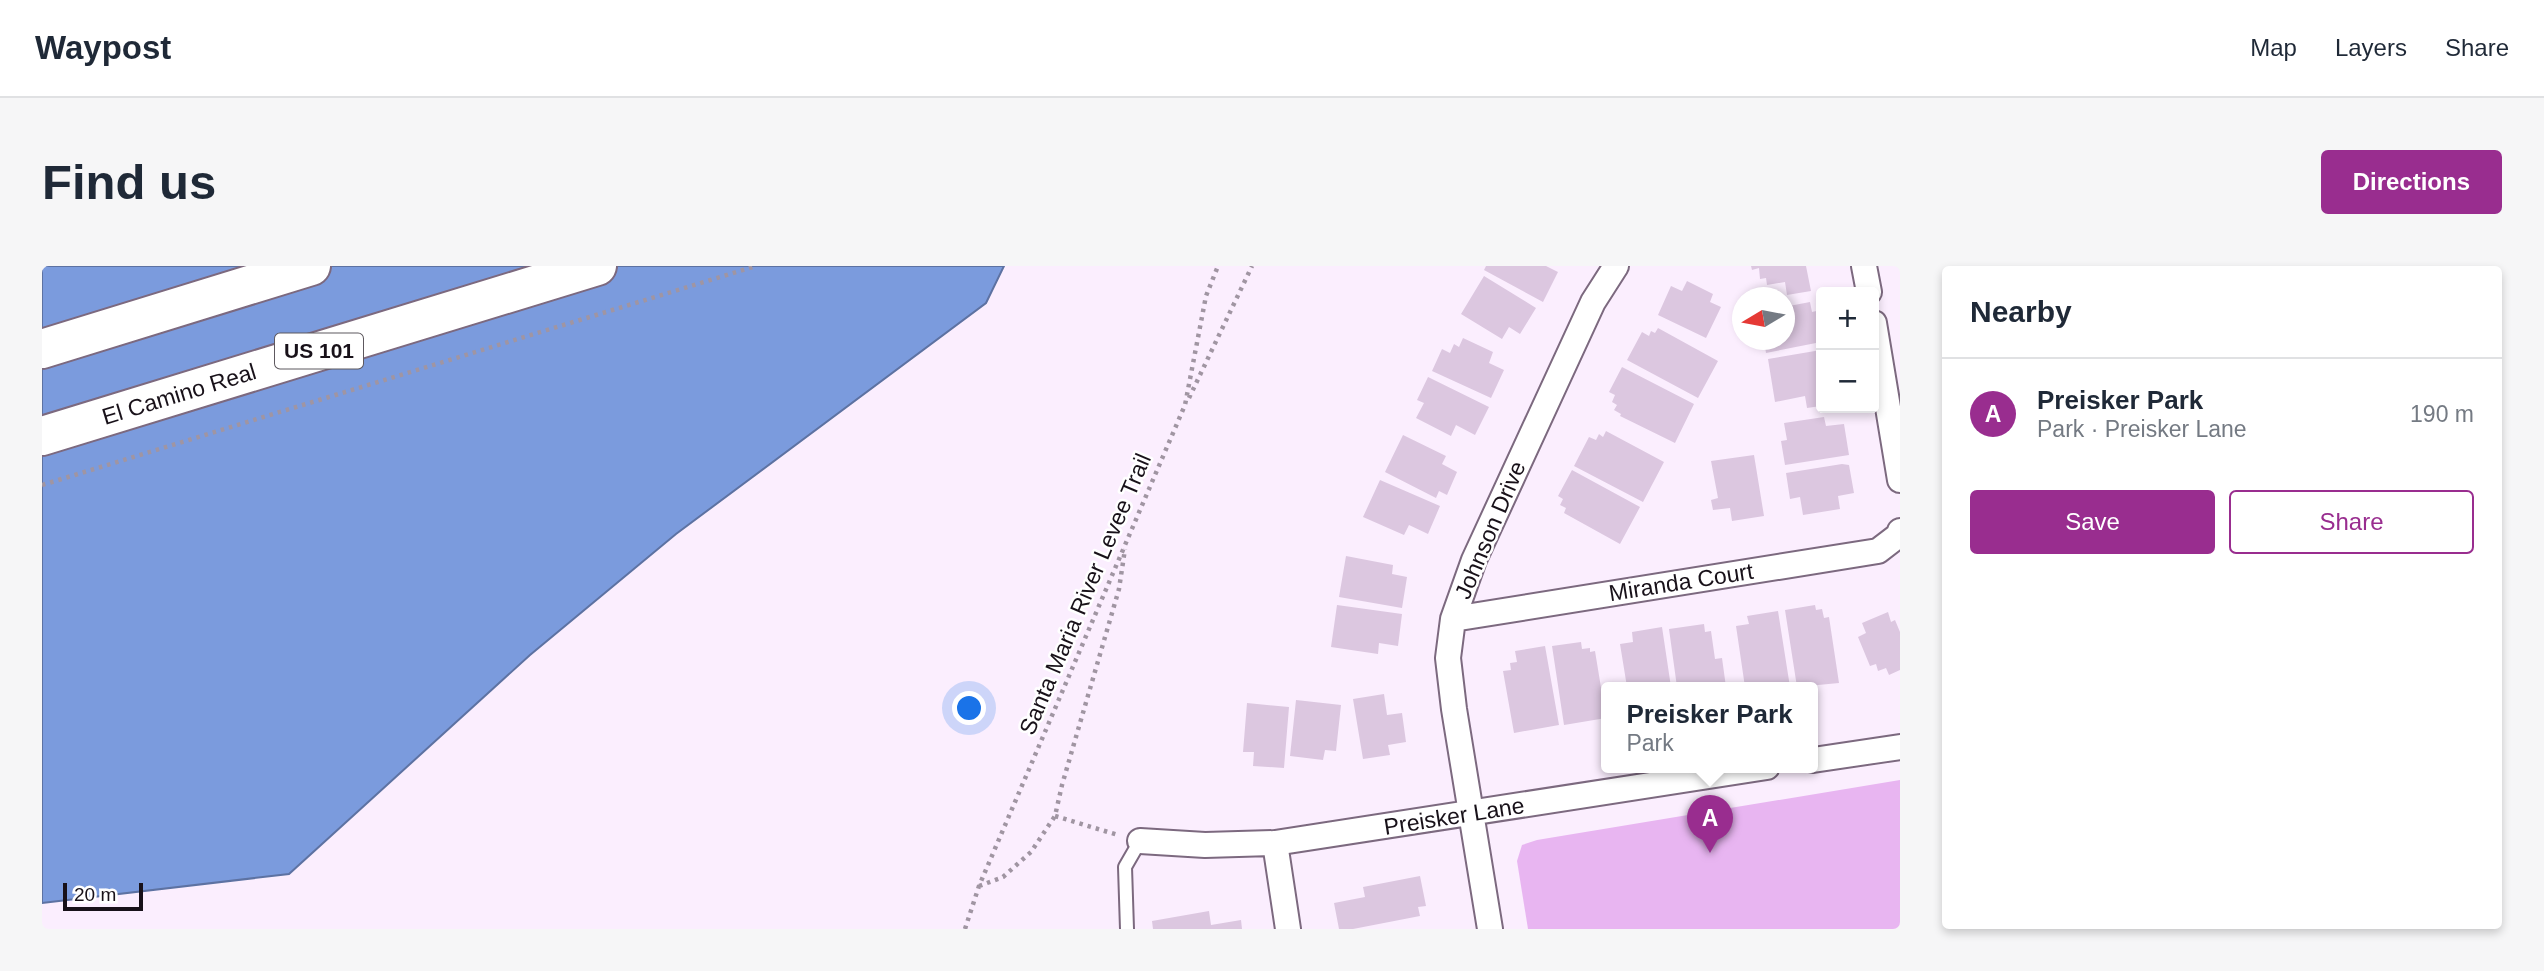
<!DOCTYPE html>
<meta charset="utf-8">
<style>
body{margin:0;font-family:Helvetica,sans-serif;background:#f6f6f7;color:#1f2937}
.controls{position:absolute;right:21px;top:21px;display:grid;overflow:hidden;border-radius:7px;box-shadow:0 4px 10px #0003}
.controls button{width:63px;height:63px;display:grid;place-items:center;padding:0;border:0;border-bottom:2px solid #e0e1e3;background:#fff;color:#1f2937;font:35px sans-serif}
.compass{position:absolute;left:1690px;top:21px;width:63px;height:63px;border-radius:50%;background:#fff;box-shadow:0 4px 10px #0003;rotate:260deg}
.scale{position:absolute;left:21px;bottom:18px;width:80px;box-sizing:border-box;padding-left:7px;border:4px solid #181119;border-top:0;font-size:19px;line-height:24px;white-space:nowrap;color:#181119;-webkit-text-stroke:5px #fff;paint-order:stroke}
.you{position:absolute;left:928px;top:443px;width:24px;height:24px;margin:-18px;border:5px solid #fff;border-radius:50%;background:#1a73e8;box-shadow:0 0 0 10px #1a73e833}
.badge{display:grid;place-items:center;width:46px;height:46px;border-radius:50%;background:#992d8f;color:#fff;font-size:23px;font-weight:700}
.pin{position:absolute;translate:-50% -58px;filter:drop-shadow(0 2px 4px #0008)}
.pin::after{content:'';position:absolute;top:37px;width:24px;height:21px;background:inherit;clip-path:polygon(0 0,100% 0,50% 100%)}
.popup{position:absolute;left:1559px;top:416px;width:217px;height:91px;box-sizing:border-box;display:grid;place-content:center;border-radius:7px;background:#fff;filter:drop-shadow(0 2px 5px #0005);font-size:23px;white-space:nowrap;color:#747a83}
.popup b{font-size:26px;color:#1f2937}
.popup::after{content:'';position:absolute;left:50%;top:100%;margin-left:-14px;border:14px solid transparent;border-top-color:#fff}
.list{margin:0;padding:0;list-style:none}
h2{display:flex;justify-content:space-between;align-items:center;height:91px;margin:0;padding:0 28px;font-size:30px}
h2 small{font-size:23px;font-weight:400;color:#747a83}
.list li{display:grid;grid-template-columns:46px 1fr auto;gap:21px;align-items:center;box-sizing:border-box;height:112px;padding:0 28px;border-top:2px solid #e0e1e3}
.list b{display:block;font-size:26px;white-space:nowrap}
.list p{margin:0;font-size:23px;white-space:nowrap;color:#747a83}
.list em{font-size:23px;font-style:normal;color:#747a83}
.actions{display:flex;gap:14px;padding:21px 28px}
.actions a{flex:1;padding:16px 0;border:2px solid #992d8f;border-radius:7px;text-align:center;font-size:24px;color:#992d8f}
.actions .main{background:#992d8f;color:#fff}
.map{position:relative;flex:none;width:1858px;height:663px;overflow:hidden;border-radius:7px}
header{display:flex;align-items:center;gap:42px;box-sizing:border-box;height:98px;padding:0 35px;background:#fff;border-bottom:2px solid #e0e1e3}
header strong{font-size:33px}
nav{display:flex;gap:38px;margin-inline-start:auto;font-size:24px}
.intro{display:flex;align-items:center;justify-content:space-between;box-sizing:border-box;height:168px;padding:0 42px}
h1{margin:0;font-size:49px}
.button{padding:18px 32px;border-radius:7px;background:#992d8f;color:#fff;font-size:24px;font-weight:700}
main{display:flex;gap:42px;padding:0 42px}
aside{flex:1;background:#fff;border-radius:7px;box-shadow:0 4px 10px #0003}
.map>svg:first-child{display:block}
.green{fill:#e8b5f1}
.water{fill:#7b9bdd;stroke:#5d72a2;stroke-width:2}
.building{fill:#dcc7e0}
.lines{fill:none;stroke-linecap:round;stroke-linejoin:round}
.service-casing{stroke:#7c697f;stroke-width:16}
.minor-casing{stroke:#7c697f;stroke-width:28}
.motorway-casing{stroke:#7c697f;stroke-width:42}
.path{stroke:#a095a2;stroke-width:4.5;stroke-dasharray:3.5 5;stroke-linecap:butt}
.service{stroke:#fff;stroke-width:12}
.minor{stroke:#fff;stroke-width:24}
.motorway{stroke:#fff;stroke-width:38}
.labels{text-anchor:middle;stroke-width:5;stroke-linejoin:round;paint-order:stroke}
.shield{fill:#fff;stroke:#5d585e;stroke-width:2}
.shield-label{font-size:21px;font-weight:bold;fill:#181119}
.street-label{font-size:23px;fill:#181119;stroke:#fff}
</style>
<header>
<strong>Waypost</strong>
<nav><a>Map</a><a>Layers</a><a>Share</a></nav>
</header>
<div class="intro"><h1>Find us</h1><a class="button">Directions</a></div>
<main>
<div class="map">
<svg width="1858" height="663" viewBox="0 0 1858 663">
<rect width="100%" height="100%" fill="#fbeefe"/>
<!-- green -->
<path class="green" d="M1858,514V663H1486L1475,595L1480,579L1495,574Z"/>
<!-- water -->
<path class="water" d="M0,0H962L944,37L634,268L488,389L247,608L0,637Z"/>
<!-- building -->
<path class="building" d="M1444,0H1504L1516,6L1501,36L1442,4Z
M1709,0H1764L1769,25L1745,29L1743,16L1725,19L1724,12L1718,13L1717,2L1710,4Z
M1442,10L1494,42L1478,68L1467,61L1460,73L1419,48Z
M1645,15L1671,28L1668,36L1679,41L1664,72L1616,49L1629,20L1640,25Z
M1768,36L1770,46L1779,44V76L1724,87L1722,74H1742V41Z
M1616,62L1676,95L1656,132L1585,94L1600,66L1607,70L1609,65L1613,67Z
M1421,72L1451,86L1447,97L1462,104L1449,132L1390,105L1400,83L1408,87L1412,78L1417,81Z
M1779,84V116L1775,117L1779,140L1765,142L1763,130L1733,136L1726,93Z
M1580,101L1652,138L1633,177L1578,150L1579,148L1572,144L1575,139L1570,136L1573,129L1567,126Z
M1386,111L1447,141L1433,169L1414,159L1409,170L1374,152L1382,137L1375,134Z
M1782,151L1784,160L1802,158L1807,189L1743,199L1739,175L1745,174L1742,157Z
M1564,165L1622,196L1601,236L1532,200L1547,171L1554,174L1557,168L1561,171Z
M1361,169L1404,190L1400,198L1415,206L1405,229L1397,225L1394,232L1343,206Z
M1712,189L1722,250L1690,255L1688,242L1671,244L1669,234L1676,232L1669,195Z
M1800,198L1807,199L1812,227L1796,230L1798,243L1761,249L1758,231L1748,233L1744,207Z
M1530,204L1598,241L1578,278L1522,247L1524,242L1518,239L1521,233L1516,230Z
M1338,214L1398,240L1386,268L1367,259L1362,269L1321,251Z
M1304,290L1351,299L1350,308L1365,311L1360,342L1297,331Z
M1295,339L1360,348L1356,380L1337,377L1336,388L1289,381Z
M1773,339L1774,344L1780,343L1782,352L1787,351L1797,417L1755,421L1743,344Z
M1736,345L1748,421H1703L1694,360L1707,358L1705,350Z
M1846,346L1849,356L1853,354L1858,366V404L1847,409L1844,402L1836,405L1834,398L1828,400L1816,371L1824,367L1820,357Z
M1662,358L1663,366L1669,365L1673,393L1680,392L1684,421H1635L1627,363Z
M1620,361L1629,421H1585L1578,378L1591,376L1590,366Z
M1539,376L1540,383L1548,382V386L1553,385L1564,452L1522,459L1510,380Z
M1503,380L1517,459L1472,467L1461,405L1469,404L1468,397L1475,396L1473,385Z
M1342,428L1345,449L1360,447L1364,476L1346,479L1348,489L1321,493L1311,433Z
M1254,434L1299,439L1294,485L1283,484L1281,494L1248,490Z
M1205,437L1247,441L1242,502L1211,500L1212,486H1201Z
M1378,610L1384,640L1376,641L1378,650L1311,663H1297L1292,637L1323,631L1321,621Z
M1167,645L1169,659L1199,654L1200,663H1111L1110,655Z"/>
<g class="lines">
<defs>
<path id="service" d="M1085,663L1083,601L1098,575"/>
<path id="minor" d="M1822,0L1827,26
M1832,57L1858,214
M1411,353L1836,285L1857,269L1858,265
M1771,494L1858,481
M1098,575L1163,579L1233,577L1725,501
M1233,577L1246,663
M1448,663L1412,443L1406,392L1411,353L1432,294L1551,36L1574,0"/>
<path id="motorway" d="M0,83L269,0
M0,170L555,0"/>
</defs>
<!-- service casing -->
<use href="#service" class="service-casing"/>
<!-- minor casing -->
<use href="#minor" class="minor-casing"/>
<!-- motorway casing -->
<use href="#motorway" class="motorway-casing"/>
<!-- path -->
<path class="path" d="M1147,132L1210,0
M0,219L714,0
M1013,550L1076,569
M937,620L961,611L989,586L1013,550L1020,519L1077,323L1083,283
M923,663L937,620L1143,139L1164,30L1176,0"/>
<!-- service -->
<use href="#service" class="service"/>
<!-- minor -->
<use href="#minor" class="minor"/>
<!-- motorway -->
<use href="#motorway" class="motorway"/>
</g>
<g class="labels">
<!-- shield labels -->
<rect class="shield" x="233" y="67.5" width="88" height="35" rx="5"/>
<g class="shield-label">
<text x="277" y="92">US 101</text>
</g>
<!-- street labels -->
<g class="street-label">
<text transform="translate(137 128) rotate(-17)" y="8">El Camino Real</text>
<text transform="translate(1448 264) rotate(-67)" y="8">Johnson Drive</text>
<text transform="translate(1639 316) rotate(-9)" y="8">Miranda Court</text>
<text transform="translate(1043 328) rotate(-67)" y="8">Santa Maria River Levee Trail</text>
<text transform="translate(1412 550) rotate(-9)" y="8">Preisker Lane</text>
</g>
</g>
</svg>
<div class="controls">
<button>+</button>
<button>−</button>
</div>
<svg class="compass" viewBox="-18 -18 36 36"><path d="M0-13l5 13h-10z" fill="#e53935"/><path d="M0 13l5-13h-10z" fill="#747a83"/></svg>
<div class="scale">20 m</div>
<div class="you"></div>
<div class="pin badge" style="left:1668px;top:587px">A</div>
<div class="popup"><b>Preisker Park</b>Park</div>
</div>
<aside>
<h2>Nearby<small></small></h2>
<ul class="list">
<li><span class="badge">A</span><div><b>Preisker Park</b><p>Park · Preisker Lane</p></div><em>190 m</em></li>
</ul>
<div class="actions"><a class="main">Save</a><a>Share</a></div>
</aside>
</main>
